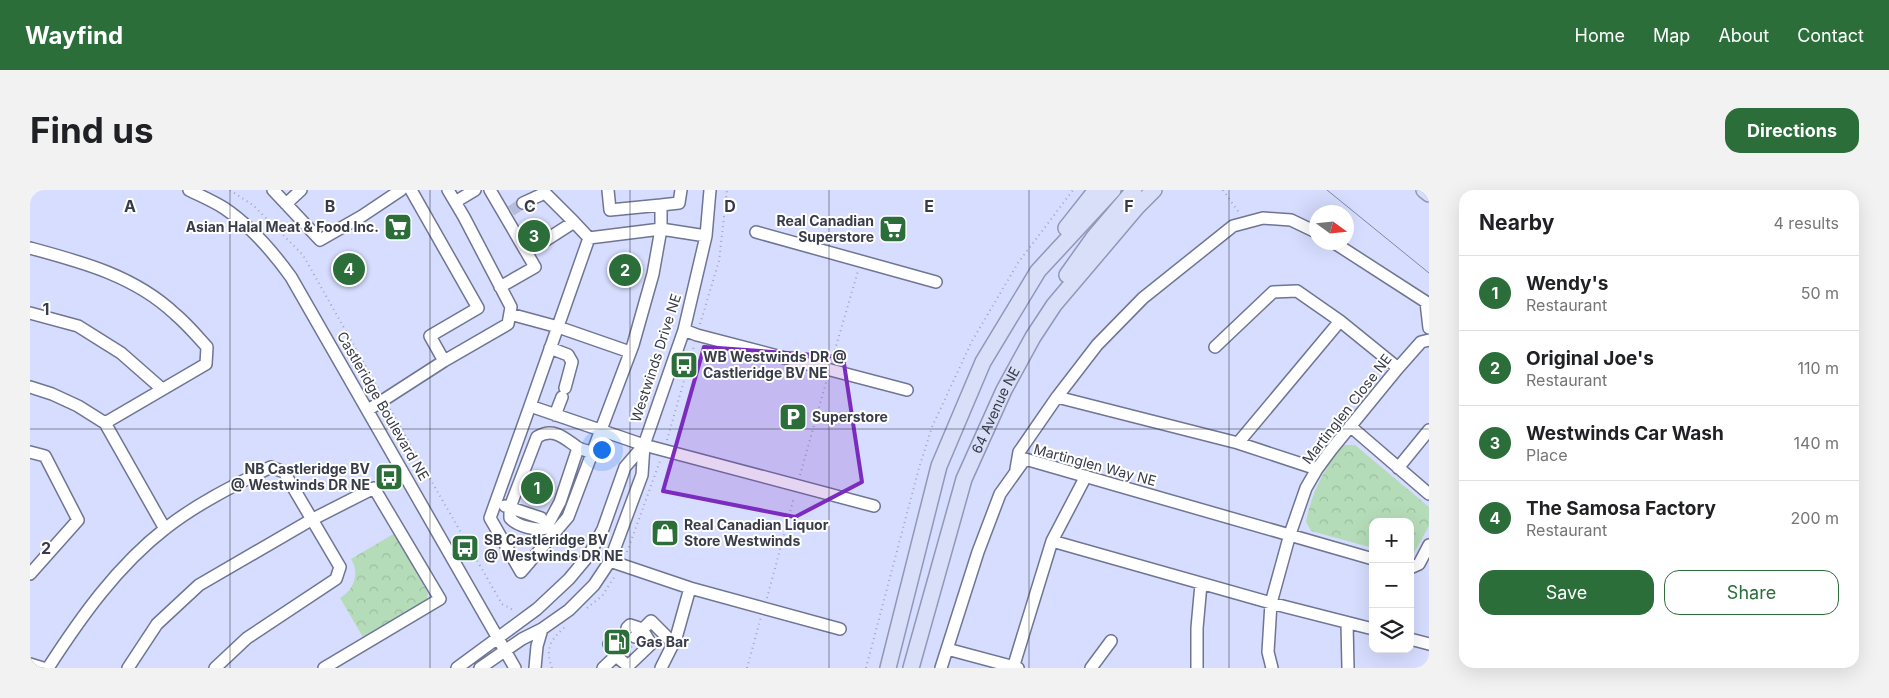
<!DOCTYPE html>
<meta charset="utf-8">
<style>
body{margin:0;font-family:Inter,sans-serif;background:#f2f2f2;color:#202124}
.controls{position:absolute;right:15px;bottom:15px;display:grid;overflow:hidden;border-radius:10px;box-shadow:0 5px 20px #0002}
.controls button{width:45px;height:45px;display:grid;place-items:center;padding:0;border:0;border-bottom:1px solid #e0e0e0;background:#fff;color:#202124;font:25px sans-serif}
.compass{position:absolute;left:1279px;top:15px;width:45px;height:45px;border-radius:50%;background:#fff;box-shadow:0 5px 20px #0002;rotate:105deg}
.you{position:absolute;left:571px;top:259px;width:18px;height:18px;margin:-12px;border:4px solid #fff;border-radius:50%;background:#1a73e8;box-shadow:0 0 0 8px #1a73e833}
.badge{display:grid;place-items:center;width:32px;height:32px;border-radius:50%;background:#2b6e39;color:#fff;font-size:16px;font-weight:700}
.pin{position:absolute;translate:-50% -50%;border:2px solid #fff;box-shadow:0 1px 5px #0006}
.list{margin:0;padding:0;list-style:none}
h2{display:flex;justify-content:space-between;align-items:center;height:65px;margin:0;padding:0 20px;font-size:21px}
h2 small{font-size:16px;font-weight:400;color:#757577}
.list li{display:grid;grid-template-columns:32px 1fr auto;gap:15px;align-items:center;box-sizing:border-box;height:75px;padding:0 20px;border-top:1px solid #e0e0e0}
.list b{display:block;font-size:19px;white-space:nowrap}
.list p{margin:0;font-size:16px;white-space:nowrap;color:#757577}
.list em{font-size:16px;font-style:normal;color:#757577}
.actions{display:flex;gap:10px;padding:15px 20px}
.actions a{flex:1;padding:11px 0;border:1px solid #2b6e39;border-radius:15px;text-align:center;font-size:18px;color:#2b6e39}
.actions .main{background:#2b6e39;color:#fff}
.icon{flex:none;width:28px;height:28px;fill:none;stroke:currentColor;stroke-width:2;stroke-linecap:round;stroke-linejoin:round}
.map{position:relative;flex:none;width:1399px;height:478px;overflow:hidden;border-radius:15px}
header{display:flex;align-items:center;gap:30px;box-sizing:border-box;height:70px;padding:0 25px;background:#2b6e39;color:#fff}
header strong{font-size:24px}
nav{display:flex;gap:28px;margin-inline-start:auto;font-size:18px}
.intro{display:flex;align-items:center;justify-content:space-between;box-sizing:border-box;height:120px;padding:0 30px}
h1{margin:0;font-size:35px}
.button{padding:12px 22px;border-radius:15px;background:#2b6e39;color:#fff;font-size:18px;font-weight:700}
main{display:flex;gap:30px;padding:0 30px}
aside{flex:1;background:#fff;border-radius:15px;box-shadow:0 5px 20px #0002}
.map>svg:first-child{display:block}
.park{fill:url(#park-crowns)}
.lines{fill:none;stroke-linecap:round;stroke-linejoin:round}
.minor-tunnel{stroke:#b6bdda;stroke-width:11;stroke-dasharray:11 5.5;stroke-linecap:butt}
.minor-casing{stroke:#6f7593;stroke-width:14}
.major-casing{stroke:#9097b7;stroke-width:18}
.path{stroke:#a0a5bf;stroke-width:2;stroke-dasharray:1 4;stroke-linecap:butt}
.minor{stroke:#fff;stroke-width:11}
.major{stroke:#d9dff8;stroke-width:15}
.tram{stroke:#83889f;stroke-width:1}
.marked{fill:#7b2cbf;fill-opacity:0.2;stroke:#7b2cbf;stroke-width:4;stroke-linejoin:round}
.grid{fill:none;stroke:#383b48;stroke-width:1;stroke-opacity:0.55}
.labels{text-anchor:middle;stroke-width:4;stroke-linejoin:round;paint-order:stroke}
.poi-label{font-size:14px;font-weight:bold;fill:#383b48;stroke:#fff;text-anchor:start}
.street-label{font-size:14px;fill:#383b48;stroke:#fff}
.grid-label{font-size:16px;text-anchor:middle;font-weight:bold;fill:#383b48;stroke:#fff;stroke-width:4;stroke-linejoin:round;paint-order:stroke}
</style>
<header>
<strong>Wayfind</strong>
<nav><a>Home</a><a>Map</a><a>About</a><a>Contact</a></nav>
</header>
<div class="intro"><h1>Find us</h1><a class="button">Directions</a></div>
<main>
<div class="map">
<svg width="1399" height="478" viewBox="0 0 1399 478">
<defs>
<pattern id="park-crowns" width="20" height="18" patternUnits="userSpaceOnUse" patternTransform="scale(1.25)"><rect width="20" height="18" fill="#b5dcb9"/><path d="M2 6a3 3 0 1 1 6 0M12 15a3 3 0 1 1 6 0" fill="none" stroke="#9cbea1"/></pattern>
</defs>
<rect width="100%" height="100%" fill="#d6ddfe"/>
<!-- park -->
<path class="park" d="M1314,255H1325L1399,317V336L1384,363L1380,364V332H1343V358L1281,341L1276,332C1282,301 1294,278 1314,255Z
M365,343L398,403L397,409L333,447L310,408C324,400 330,383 321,369Z"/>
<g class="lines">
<!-- minor-tunnel -->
<path class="minor-tunnel" d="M481,21L493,13
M503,59L516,50
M582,451L597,438
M591,461L605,447"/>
<defs>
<path id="minor" d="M159,0C171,6 183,11 194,18C221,36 243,62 261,87L485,478
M243,0L290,50L332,26L371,0
M381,0L448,118L400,146L414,171
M460,0L505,77L470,97
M578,0L580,20L631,15
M651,0L649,13L631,15V39L676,46
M425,12L445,0
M493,13L515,3L544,32
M256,14L271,0
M726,42L906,92
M516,50L544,32L559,48
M1303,52L1396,112L1399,138
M0,58C52,72 105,86 145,124C157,134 167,146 177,157L176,174L75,233
M0,123L48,136L91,163L132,199
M480,124L528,137L600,162
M654,140L667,145L877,200
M1185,157L1243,102L1267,101L1310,131L1368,178
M520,158L538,165L542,172L535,198
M0,197L22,204L48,216L75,233L135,339
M1027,207L1067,155L1113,108L1203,36L1233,28L1261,30L1286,42
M500,216L559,48L631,39L623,84L603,155L538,327L491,382L460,328L500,216C538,229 576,242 614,255L844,316
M338,220L414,171L478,134L481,117L434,27L418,0
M525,225L532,207
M1320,236L1399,304
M1208,253L1310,131
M548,258L530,312L516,338C506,341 487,336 480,328V317L507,247C524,237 534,248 547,257C551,260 558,261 563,262
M0,262L15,266L48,330L0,384
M1368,278L1399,240
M986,279L989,262L1027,207L1208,253L1287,279
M475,316L511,328
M1022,351L1056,286
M580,371L660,398L810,439
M1380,378L1389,374L1399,355
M1317,433L1318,478
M605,447L621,431L644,454
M1380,449L1399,454
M582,451L579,454L586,466L598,476L621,454L612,439L600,435L597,438
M917,459L988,478
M0,474L13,478
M18,478C51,427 87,376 136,338C168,313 205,295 241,277L254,282L310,377L306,389L217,448L185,478
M98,478L127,434L169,395L281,330L344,298L410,409L294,478
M427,478L507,419L539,389L559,365L573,339L595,277L614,255
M450,478L492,449L512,439L539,420L564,395L580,371L612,285L614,255L654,140L676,46L680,0
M505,478L507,456L512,439
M573,478L591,461
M631,478L646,448L660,398
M911,478L948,362L970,304L995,269L1343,369
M983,478L1022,351L1241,413L1343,439
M1061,478L1081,451
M1167,478V438L1171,394
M1242,478L1238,462L1241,413L1260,344L1276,298L1287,279L1301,260L1368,178L1391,152L1399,150"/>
<g id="major">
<path d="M1394,0L1399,4"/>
<path d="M1036,38L1066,0"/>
<path d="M1037,85L1064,47L1104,0"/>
<path d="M858,478L909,276L953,172L1008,81L1083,0"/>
<path id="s1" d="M881,478L934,289L974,200L1003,147L1024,115L1107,17L1124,0"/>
</g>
</defs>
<!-- minor casing -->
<use href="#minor" class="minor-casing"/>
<!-- major casing -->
<use href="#major" class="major-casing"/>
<!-- path -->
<path class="path" d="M200,0L224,16L273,65L349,200
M1193,0L1210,24
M670,134L689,71L697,0
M802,170L828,81
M360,219L472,414L483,420
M637,250L664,156
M770,285L797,189
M597,362L630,271
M737,408L764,307
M557,418L572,406L585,386
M522,478C515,459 520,450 535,437
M717,478L731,427
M836,478L889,278L902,237L942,151L988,73L1043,0"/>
<!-- minor -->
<use href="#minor" class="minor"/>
<!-- major -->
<use href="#major" class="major"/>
<!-- tram -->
<path class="tram" d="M1297,0L1399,83"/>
</g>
<!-- marked area -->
<path class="marked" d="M674,157L813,167L832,292L765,327L633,301Z"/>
<!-- grid -->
<path class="grid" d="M200,0V478M400,0V478M600,0V478M799,0V478M999,0V478M1199,0V478M0,239H1399"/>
<!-- icons -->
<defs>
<symbol id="supermarket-square" viewBox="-11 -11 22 22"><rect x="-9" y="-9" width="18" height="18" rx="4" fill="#2b6e39" stroke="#fff"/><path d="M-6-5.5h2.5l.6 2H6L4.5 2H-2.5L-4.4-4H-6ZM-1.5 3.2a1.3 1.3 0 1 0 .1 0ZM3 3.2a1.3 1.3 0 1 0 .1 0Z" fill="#fff"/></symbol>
<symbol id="bus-square" viewBox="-11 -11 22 22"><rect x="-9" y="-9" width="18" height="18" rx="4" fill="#2b6e39" stroke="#fff"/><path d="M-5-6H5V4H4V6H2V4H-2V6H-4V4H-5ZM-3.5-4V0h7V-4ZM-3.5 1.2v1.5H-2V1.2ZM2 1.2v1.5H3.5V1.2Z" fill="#fff"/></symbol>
<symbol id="parking-square" viewBox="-11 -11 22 22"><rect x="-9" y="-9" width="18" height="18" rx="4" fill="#2b6e39" stroke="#fff"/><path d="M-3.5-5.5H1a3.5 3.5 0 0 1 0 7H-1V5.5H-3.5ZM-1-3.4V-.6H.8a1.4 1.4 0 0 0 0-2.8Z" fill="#fff"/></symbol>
<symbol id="shop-square" viewBox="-11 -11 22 22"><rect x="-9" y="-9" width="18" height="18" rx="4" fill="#2b6e39" stroke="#fff"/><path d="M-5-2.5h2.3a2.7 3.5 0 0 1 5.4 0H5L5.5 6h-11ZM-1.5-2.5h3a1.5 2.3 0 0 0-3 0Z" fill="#fff"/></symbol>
<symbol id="fuel-square" viewBox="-11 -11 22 22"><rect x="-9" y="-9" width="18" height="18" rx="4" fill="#2b6e39" stroke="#fff"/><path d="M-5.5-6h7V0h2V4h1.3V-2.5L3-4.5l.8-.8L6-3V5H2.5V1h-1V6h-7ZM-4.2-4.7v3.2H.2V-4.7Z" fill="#fff"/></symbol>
</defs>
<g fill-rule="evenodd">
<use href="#supermarket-square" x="352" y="21" width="32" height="32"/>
<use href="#supermarket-square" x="847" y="23" width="32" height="32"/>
<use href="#bus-square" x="638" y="159" width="32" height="32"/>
<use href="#parking-square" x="747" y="211" width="32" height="32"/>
<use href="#bus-square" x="343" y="271" width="32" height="32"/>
<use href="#shop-square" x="619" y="327" width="32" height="32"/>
<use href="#bus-square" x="419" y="342" width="32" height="32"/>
<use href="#fuel-square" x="571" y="436" width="32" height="32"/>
</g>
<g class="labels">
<!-- poi labels -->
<g class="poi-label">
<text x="844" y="36" text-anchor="end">Real Canadian<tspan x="844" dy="16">Superstore</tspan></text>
<text x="349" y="42" text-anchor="end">Asian Halal Meat &amp; Food Inc.</text>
<text x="673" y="172">WB Westwinds DR @<tspan x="673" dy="16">Castleridge BV NE</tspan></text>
<text x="782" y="232">Superstore</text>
<text x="340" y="284" text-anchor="end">NB Castleridge BV<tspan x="340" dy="16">@ Westwinds DR NE</tspan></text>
<text x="654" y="340">Real Canadian Liquor<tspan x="654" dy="16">Store Westwinds</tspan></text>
<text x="454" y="355">SB Castleridge BV<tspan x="454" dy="16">@ Westwinds DR NE</tspan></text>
<text x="606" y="457">Gas Bar</text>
</g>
<!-- street labels -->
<g class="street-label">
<text transform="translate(626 168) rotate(-72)" y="5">Westwinds Drive NE</text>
<text transform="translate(353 216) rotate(60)" y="5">Castleridge Boulevard NE</text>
<text transform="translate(1317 219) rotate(-52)" y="5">Martinglen Close NE</text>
<text dy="5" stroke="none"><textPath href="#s1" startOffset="272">64 Avenue NE</textPath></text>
<text transform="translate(1065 275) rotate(15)" y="5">Martinglen Way NE</text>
</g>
</g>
<g class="grid-label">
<text x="100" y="22">A</text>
<text x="300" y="22">B</text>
<text x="500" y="22">C</text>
<text x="700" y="22">D</text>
<text x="899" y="22">E</text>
<text x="1099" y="22">F</text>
<text x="16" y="125">1</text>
<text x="16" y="364">2</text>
</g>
</svg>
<div class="controls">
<button>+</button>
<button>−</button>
<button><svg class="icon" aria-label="layers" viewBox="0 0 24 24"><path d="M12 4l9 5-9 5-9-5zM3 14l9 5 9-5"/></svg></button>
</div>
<svg class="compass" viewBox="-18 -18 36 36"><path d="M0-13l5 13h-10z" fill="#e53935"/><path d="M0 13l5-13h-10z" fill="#757577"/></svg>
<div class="you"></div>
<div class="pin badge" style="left:507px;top:298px">1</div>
<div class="pin badge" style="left:595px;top:80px">2</div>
<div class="pin badge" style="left:504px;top:46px">3</div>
<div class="pin badge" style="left:319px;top:79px">4</div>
</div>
<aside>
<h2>Nearby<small>4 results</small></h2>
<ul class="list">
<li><span class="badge">1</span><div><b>Wendy's</b><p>Restaurant</p></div><em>50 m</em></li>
<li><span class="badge">2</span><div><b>Original Joe's</b><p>Restaurant</p></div><em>110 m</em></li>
<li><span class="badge">3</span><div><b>Westwinds Car Wash</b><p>Place</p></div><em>140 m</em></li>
<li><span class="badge">4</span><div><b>The Samosa Factory</b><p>Restaurant</p></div><em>200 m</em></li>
</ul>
<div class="actions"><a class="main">Save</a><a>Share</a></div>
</aside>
</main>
